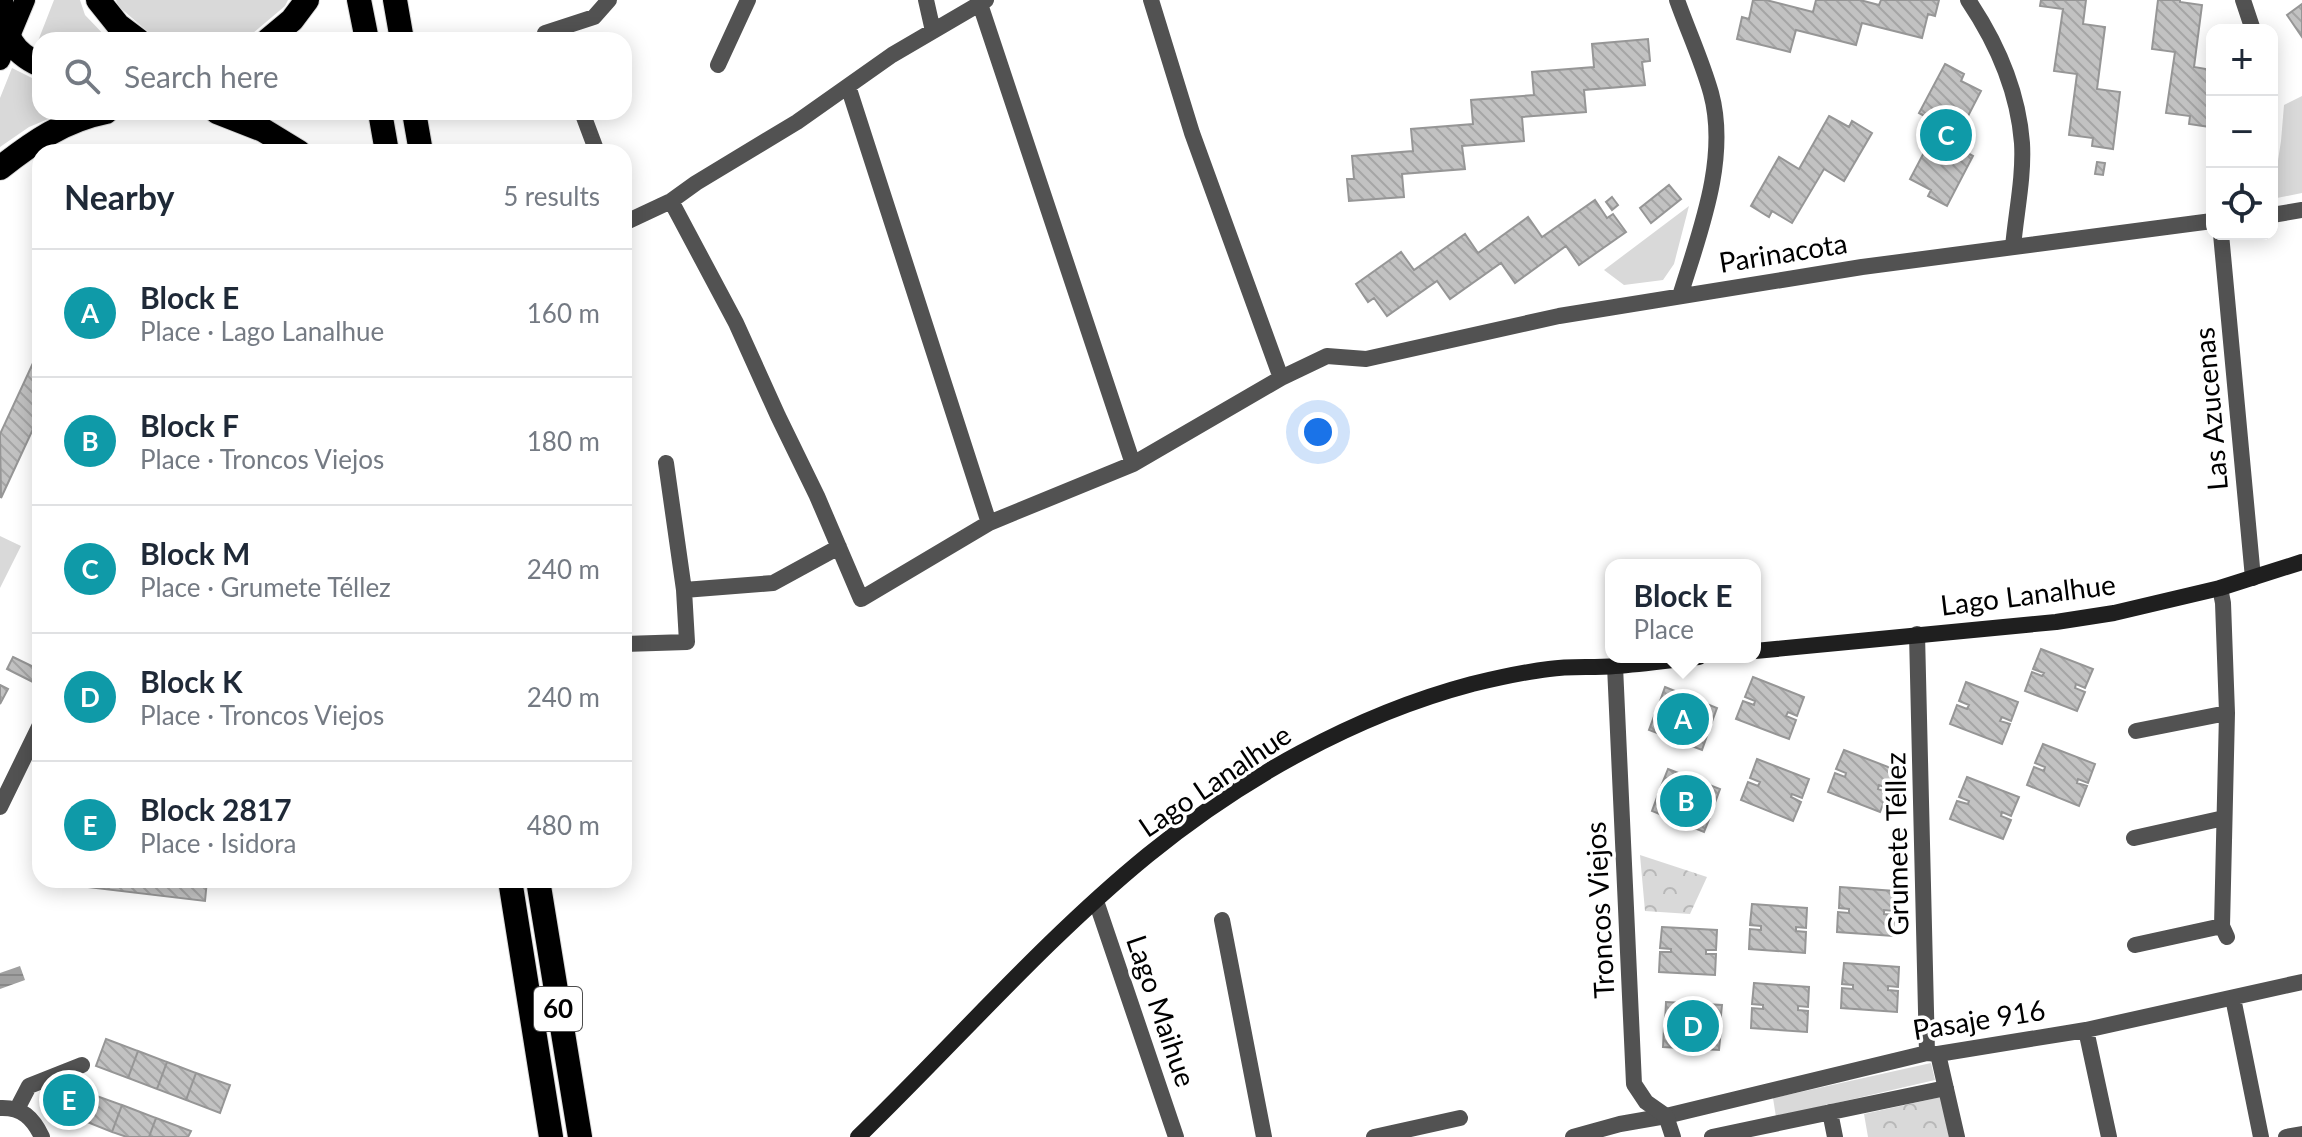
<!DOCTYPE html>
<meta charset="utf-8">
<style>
body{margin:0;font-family:Lato,sans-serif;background:#f2f2f3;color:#1f2937}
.controls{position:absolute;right:24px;top:24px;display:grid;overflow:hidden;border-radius:16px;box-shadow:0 4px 20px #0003}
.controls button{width:72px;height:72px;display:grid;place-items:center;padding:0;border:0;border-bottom:2px solid #e0e1e3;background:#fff;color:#1f2937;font:40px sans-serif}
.you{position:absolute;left:1318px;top:432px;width:28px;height:28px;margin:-20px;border:6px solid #fff;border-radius:50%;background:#1a73e8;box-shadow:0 0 0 12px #1a73e833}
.badge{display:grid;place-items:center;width:52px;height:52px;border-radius:50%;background:#000;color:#fff;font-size:26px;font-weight:700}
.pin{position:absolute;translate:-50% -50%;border:4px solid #fff;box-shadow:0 2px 8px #0006}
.popup{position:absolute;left:1605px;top:559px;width:156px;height:104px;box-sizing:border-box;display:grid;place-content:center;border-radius:16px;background:#fff;filter:drop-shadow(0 2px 6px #0005);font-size:26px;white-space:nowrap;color:#747a83}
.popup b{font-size:30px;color:#1f2937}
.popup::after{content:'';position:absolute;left:50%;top:100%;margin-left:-16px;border:16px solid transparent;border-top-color:#fff}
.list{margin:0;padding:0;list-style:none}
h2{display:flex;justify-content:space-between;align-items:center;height:104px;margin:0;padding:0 32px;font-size:34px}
h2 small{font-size:26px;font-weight:400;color:#747a83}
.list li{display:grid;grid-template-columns:52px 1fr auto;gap:24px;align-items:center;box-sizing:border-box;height:128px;padding:0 32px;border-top:2px solid #e0e1e3}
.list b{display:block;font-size:30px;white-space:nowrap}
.list p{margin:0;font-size:26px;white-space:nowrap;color:#747a83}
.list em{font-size:26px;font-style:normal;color:#747a83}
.icon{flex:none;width:44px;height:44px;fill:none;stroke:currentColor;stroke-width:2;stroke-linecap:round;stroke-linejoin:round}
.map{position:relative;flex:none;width:2302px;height:1137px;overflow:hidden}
.search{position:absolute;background:#fff;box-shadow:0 4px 20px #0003;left:32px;top:32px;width:600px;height:88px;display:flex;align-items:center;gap:20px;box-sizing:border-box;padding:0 28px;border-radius:24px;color:#747a83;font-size:30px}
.panel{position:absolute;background:#fff;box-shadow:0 4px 20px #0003;left:32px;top:144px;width:600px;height:744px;border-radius:24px}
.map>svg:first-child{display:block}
.grass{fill:#d9d9d9}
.forest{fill:url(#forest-crowns)}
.water{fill:url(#water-rules)}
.building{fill:url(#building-back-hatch);stroke:#969696;stroke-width:2}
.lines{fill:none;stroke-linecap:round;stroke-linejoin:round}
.primary-casing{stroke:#dbdbdb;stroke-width:22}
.motorway-casing{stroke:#dbdbdb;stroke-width:26}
.minor{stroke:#525252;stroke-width:16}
.tertiary{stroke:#525252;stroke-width:16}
.secondary{stroke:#1f1f1f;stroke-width:16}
.primary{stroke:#000;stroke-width:20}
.motorway{stroke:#000;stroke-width:24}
.labels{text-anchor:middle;stroke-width:7;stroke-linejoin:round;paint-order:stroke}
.shield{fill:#fff;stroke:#4c4c4c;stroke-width:2}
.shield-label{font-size:26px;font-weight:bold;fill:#000}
.street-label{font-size:28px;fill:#000;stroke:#fff}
</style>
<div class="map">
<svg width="2302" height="1137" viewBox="0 0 2302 1137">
<defs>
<pattern id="forest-crowns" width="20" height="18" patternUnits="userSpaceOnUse" patternTransform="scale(2)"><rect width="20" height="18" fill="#d9d9d9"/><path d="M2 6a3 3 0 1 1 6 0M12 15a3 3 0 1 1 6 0" fill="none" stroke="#b8b8b8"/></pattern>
<pattern id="water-rules" width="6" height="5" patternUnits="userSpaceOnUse" patternTransform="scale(2)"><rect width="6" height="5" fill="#a0a0a0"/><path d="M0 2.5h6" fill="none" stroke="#888"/></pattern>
<pattern id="building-back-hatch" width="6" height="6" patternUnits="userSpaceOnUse" patternTransform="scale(2)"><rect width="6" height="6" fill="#c2c2c2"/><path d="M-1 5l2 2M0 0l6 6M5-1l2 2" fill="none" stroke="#a5a5a5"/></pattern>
</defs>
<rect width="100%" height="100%" fill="#fff"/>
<!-- grass -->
<path class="grass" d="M54,0H80L85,15L109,40H40V51L38,41Z
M116,0H288L285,6L246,39L243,40H168L153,36L118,6Z
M12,68L40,82V112H65L29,127L0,147V98Z
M2302,96V193L2272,199L2281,141L2284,105Z
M1689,206L1674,264L1663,280L1624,285L1604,270Z
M0,536L21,546L0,588Z
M1931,1063L1935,1080L1776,1117L1773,1098Z"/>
<!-- forest -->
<path class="forest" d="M1640,855L1707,877L1690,914L1645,911Z
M1941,1097L1949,1137H1868L1864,1114Z"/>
<!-- water -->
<path class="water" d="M20,966L25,980L0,989V973Z"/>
<!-- building -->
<path class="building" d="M1753,0H1766L1813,12L1816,0H1860L1879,5L1881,0H1939L1935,16L1928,14L1922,38L1862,23L1856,45L1796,30L1790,52L1737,39L1742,17L1749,19Z
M2041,0H2086L2083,24L2105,27L2097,89L2120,92L2113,149L2092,146L2093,138L2069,135L2077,74L2054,71L2063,9L2040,6Z
M2158,0H2180V2L2202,5L2194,67L2212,70L2210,127L2189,124L2190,116L2166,113L2175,52L2152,49Z
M2302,4V37L2287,15Z
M1648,39L1650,61L1642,62L1645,85L1584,90L1586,112L1522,117L1524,141L1462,146L1465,169L1402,174L1404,197L1349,201L1347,179H1354L1352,156L1413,151L1411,129L1473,124L1471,100L1534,95L1532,72L1594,67L1592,44Z
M1945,64L1964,74L1961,81L1981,91L1953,145L1973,156L1947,206L1928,196L1931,190L1910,179L1939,124L1919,113Z
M1829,116L1849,127L1852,121L1872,133L1844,181L1824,169L1792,223L1772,211L1769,217L1751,206L1779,157L1799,169Z
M2097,162L2105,163L2103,175L2095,174Z
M1669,185L1681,199L1651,223L1640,208Z
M1612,197L1618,205L1612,210L1606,202Z
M1595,200L1607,218L1613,214L1626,232L1579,265L1566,246L1515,283L1501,263L1450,299L1437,281L1387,316L1374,298L1368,302L1356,284L1401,252L1414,270L1465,234L1478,253L1528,217L1542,237Z
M40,348V414L1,498L0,434Z
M2041,649L2093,669L2085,688L2076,684L2075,688L2085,692L2077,711L2025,691L2032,672L2042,676L2044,673L2033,669Z
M13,657L40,670L35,683L7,669Z
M1753,677L1804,697L1797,716L1788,712L1786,716L1796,720L1789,739L1736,719L1743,701L1754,705L1755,701L1745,697Z
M1966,682L2018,702L2011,721L2002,717L2000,721L2010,724L2002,744L1950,724L1957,705L1967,709L1969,705L1959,701Z
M0,685L8,689L0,704Z
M1665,687L1717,708L1710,727L1701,723L1699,726L1709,730L1702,750L1649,730L1656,711L1666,715L1668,711L1658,707Z
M2043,744L2095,764L2088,783L2078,779L2077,783L2087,786L2079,806L2027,785L2034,767L2044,771L2045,767L2035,763Z
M1844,750L1896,770L1889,789L1879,785L1878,789L1888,792L1880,812L1828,792L1835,773L1845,777L1846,773L1836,769Z
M1757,759L1809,779L1802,798L1792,794L1791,797L1801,802L1793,821L1741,800L1748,782L1758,786L1760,782L1750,778Z
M1668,769L1720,789L1713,808L1703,805L1702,808L1712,812L1704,832L1652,811L1659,792L1669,797L1670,793L1660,789Z
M1967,777L2019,797L2011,816L2002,812L2001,816L2011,820L2003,839L1950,819L1957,801L1968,804L1969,801L1959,797Z
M71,880H207L205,901L70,885Z
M1840,887L1895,891L1894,911L1884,910V914L1894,915L1893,936L1837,932L1838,912L1849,913V909L1839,908Z
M1752,904L1807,908L1806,928L1796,927V931L1806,932L1805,953L1749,949L1750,929L1761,930V926L1750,925Z
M1662,927L1717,930L1716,950H1706V954H1716L1715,975L1659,972L1660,952H1671V949L1660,948Z
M1844,963L1899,967L1898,987L1888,986V990L1898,991L1897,1012L1841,1008L1842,988L1853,989V985L1842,984Z
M1754,983L1809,987L1808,1007L1798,1006V1010L1808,1011L1807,1032L1751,1028L1752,1008L1763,1009V1005L1752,1004Z
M1666,1002L1722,1005L1720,1025H1710V1029H1721L1719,1050L1663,1047L1664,1027L1675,1028L1676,1024L1665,1023Z
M106,1039L138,1051L128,1078L96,1066Z
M138,1051L167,1062L157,1089L128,1078Z
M167,1062L196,1073L186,1100L157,1089Z
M196,1073L230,1085L220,1113L186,1100Z
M56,1081L91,1094L82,1120L46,1107Z
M91,1094L122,1105L112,1132L82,1120Z
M122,1105L156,1118L149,1137H127L112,1132Z
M156,1118L191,1131L188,1137H149Z"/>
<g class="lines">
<defs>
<path id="primary" d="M0,60L25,0"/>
<path id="motorway" d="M1,0C7,33 6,49 40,65
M98,0L118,25L138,40
M359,0L367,40
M395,0L402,40
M268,40L292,20L307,0
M217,112L263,130L299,152
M380,112L387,152
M414,112L421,152
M0,168C33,142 65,120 106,112
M510,880L551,1137
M538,880L580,1137"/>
</defs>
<!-- primary casing -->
<use href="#primary" class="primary-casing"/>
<!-- motorway casing -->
<use href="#motorway" class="motorway-casing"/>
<!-- minor -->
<path class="minor" d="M926,0L933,31
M1151,0L1192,133L1281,378
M1677,0C1688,31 1702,61 1711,93C1729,159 1699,234 1680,296
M1968,0C1997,43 2018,91 2022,143C2024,177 2016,213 2013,247
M2243,0L2253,30
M980,4L1133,464
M545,33L594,17L609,0
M718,65L748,0
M848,86L989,523
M582,112L597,152
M671,201L736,323L778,416L817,496L861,599L989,523L1133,464L1281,378L1327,356L1366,359L1559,316L1862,267L2212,221
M2272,215L2302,210
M624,223L671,201L696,183L797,122L892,55L986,0
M2221,234L2253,578
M2220,588L2223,603L2227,713L2222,926L2227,937
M684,590L773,583L839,547
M1917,634L1927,1053
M624,644L687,642L684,590L666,463
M2136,731L2227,713
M0,807L40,725
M2134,838L2224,818
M1096,901L1176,1137
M1222,920L1264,1137
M2135,945L2222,926
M2233,998L2261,1137
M2086,1030L2109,1137
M1938,1054L1957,1137
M17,1109L29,1086L82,1065
M1830,1112L1835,1137
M1374,1137L1460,1118
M1573,1137L1620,1124L1666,1116L1927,1053L1938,1054L2086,1030L2302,982
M1712,1137L1946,1088
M2286,1137L2302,1134"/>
<!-- tertiary -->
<path class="tertiary" d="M1615,666L1634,1084L1646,1102L1666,1116L1673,1137
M0,1108C22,1107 33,1118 42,1137"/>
<!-- secondary -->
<path class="secondary" d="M1755,651L2056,622L2114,613L2220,588L2302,562
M858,1137C955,1043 1044,940 1148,855C1241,779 1355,715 1472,684C1497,678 1523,672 1549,669C1571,666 1593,668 1615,666C1643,664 1671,660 1699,657"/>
<!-- primary -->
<use href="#primary" class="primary"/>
<!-- motorway -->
<use href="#motorway" class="motorway"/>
</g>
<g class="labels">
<!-- shield labels -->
<rect class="shield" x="534" y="987" width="48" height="44" rx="6"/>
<g class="shield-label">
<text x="558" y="1018">60</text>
</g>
<!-- street labels -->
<g class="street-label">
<text transform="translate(1783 253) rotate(-9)" y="10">Parinacota</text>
<text transform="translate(2211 409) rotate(-95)" y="10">Las Azucenas</text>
<text transform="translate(2028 595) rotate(-7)" y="10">Lago Lanalhue</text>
<text transform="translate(1215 781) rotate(-34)" y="10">Lago Lanalhue</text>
<text transform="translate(1897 844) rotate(-91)" y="10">Grumete Téllez</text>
<text transform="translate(1600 910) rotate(-93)" y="10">Troncos Viejos</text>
<text transform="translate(1161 1011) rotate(71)" y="10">Lago Maihue</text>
<text transform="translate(1979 1020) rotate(-9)" y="10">Pasaje 916</text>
</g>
</g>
</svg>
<div class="controls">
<button>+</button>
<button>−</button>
<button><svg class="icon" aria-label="locate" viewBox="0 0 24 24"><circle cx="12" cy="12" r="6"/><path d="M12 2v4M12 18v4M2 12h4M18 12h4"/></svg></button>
</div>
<div class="you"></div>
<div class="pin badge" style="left:1683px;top:719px;background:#0f9aa8">A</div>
<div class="popup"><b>Block E</b>Place</div>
<div class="pin badge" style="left:1686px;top:801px;background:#0f9aa8">B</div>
<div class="pin badge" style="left:1946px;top:135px;background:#0f9aa8">C</div>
<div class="pin badge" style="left:1693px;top:1026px;background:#0f9aa8">D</div>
<div class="pin badge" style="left:69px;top:1100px;background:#0f9aa8">E</div>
<div class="search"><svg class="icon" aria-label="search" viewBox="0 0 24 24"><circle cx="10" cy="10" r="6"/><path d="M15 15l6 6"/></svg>Search here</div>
<section class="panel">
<h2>Nearby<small>5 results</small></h2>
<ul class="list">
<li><span class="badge" style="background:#0f9aa8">A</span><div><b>Block E</b><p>Place · Lago Lanalhue</p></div><em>160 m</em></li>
<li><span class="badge" style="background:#0f9aa8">B</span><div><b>Block F</b><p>Place · Troncos Viejos</p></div><em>180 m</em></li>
<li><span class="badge" style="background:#0f9aa8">C</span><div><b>Block M</b><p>Place · Grumete Téllez</p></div><em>240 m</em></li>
<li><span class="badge" style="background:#0f9aa8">D</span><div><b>Block K</b><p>Place · Troncos Viejos</p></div><em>240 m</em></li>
<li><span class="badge" style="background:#0f9aa8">E</span><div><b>Block 2817</b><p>Place · Isidora</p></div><em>480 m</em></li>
</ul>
</section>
</div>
